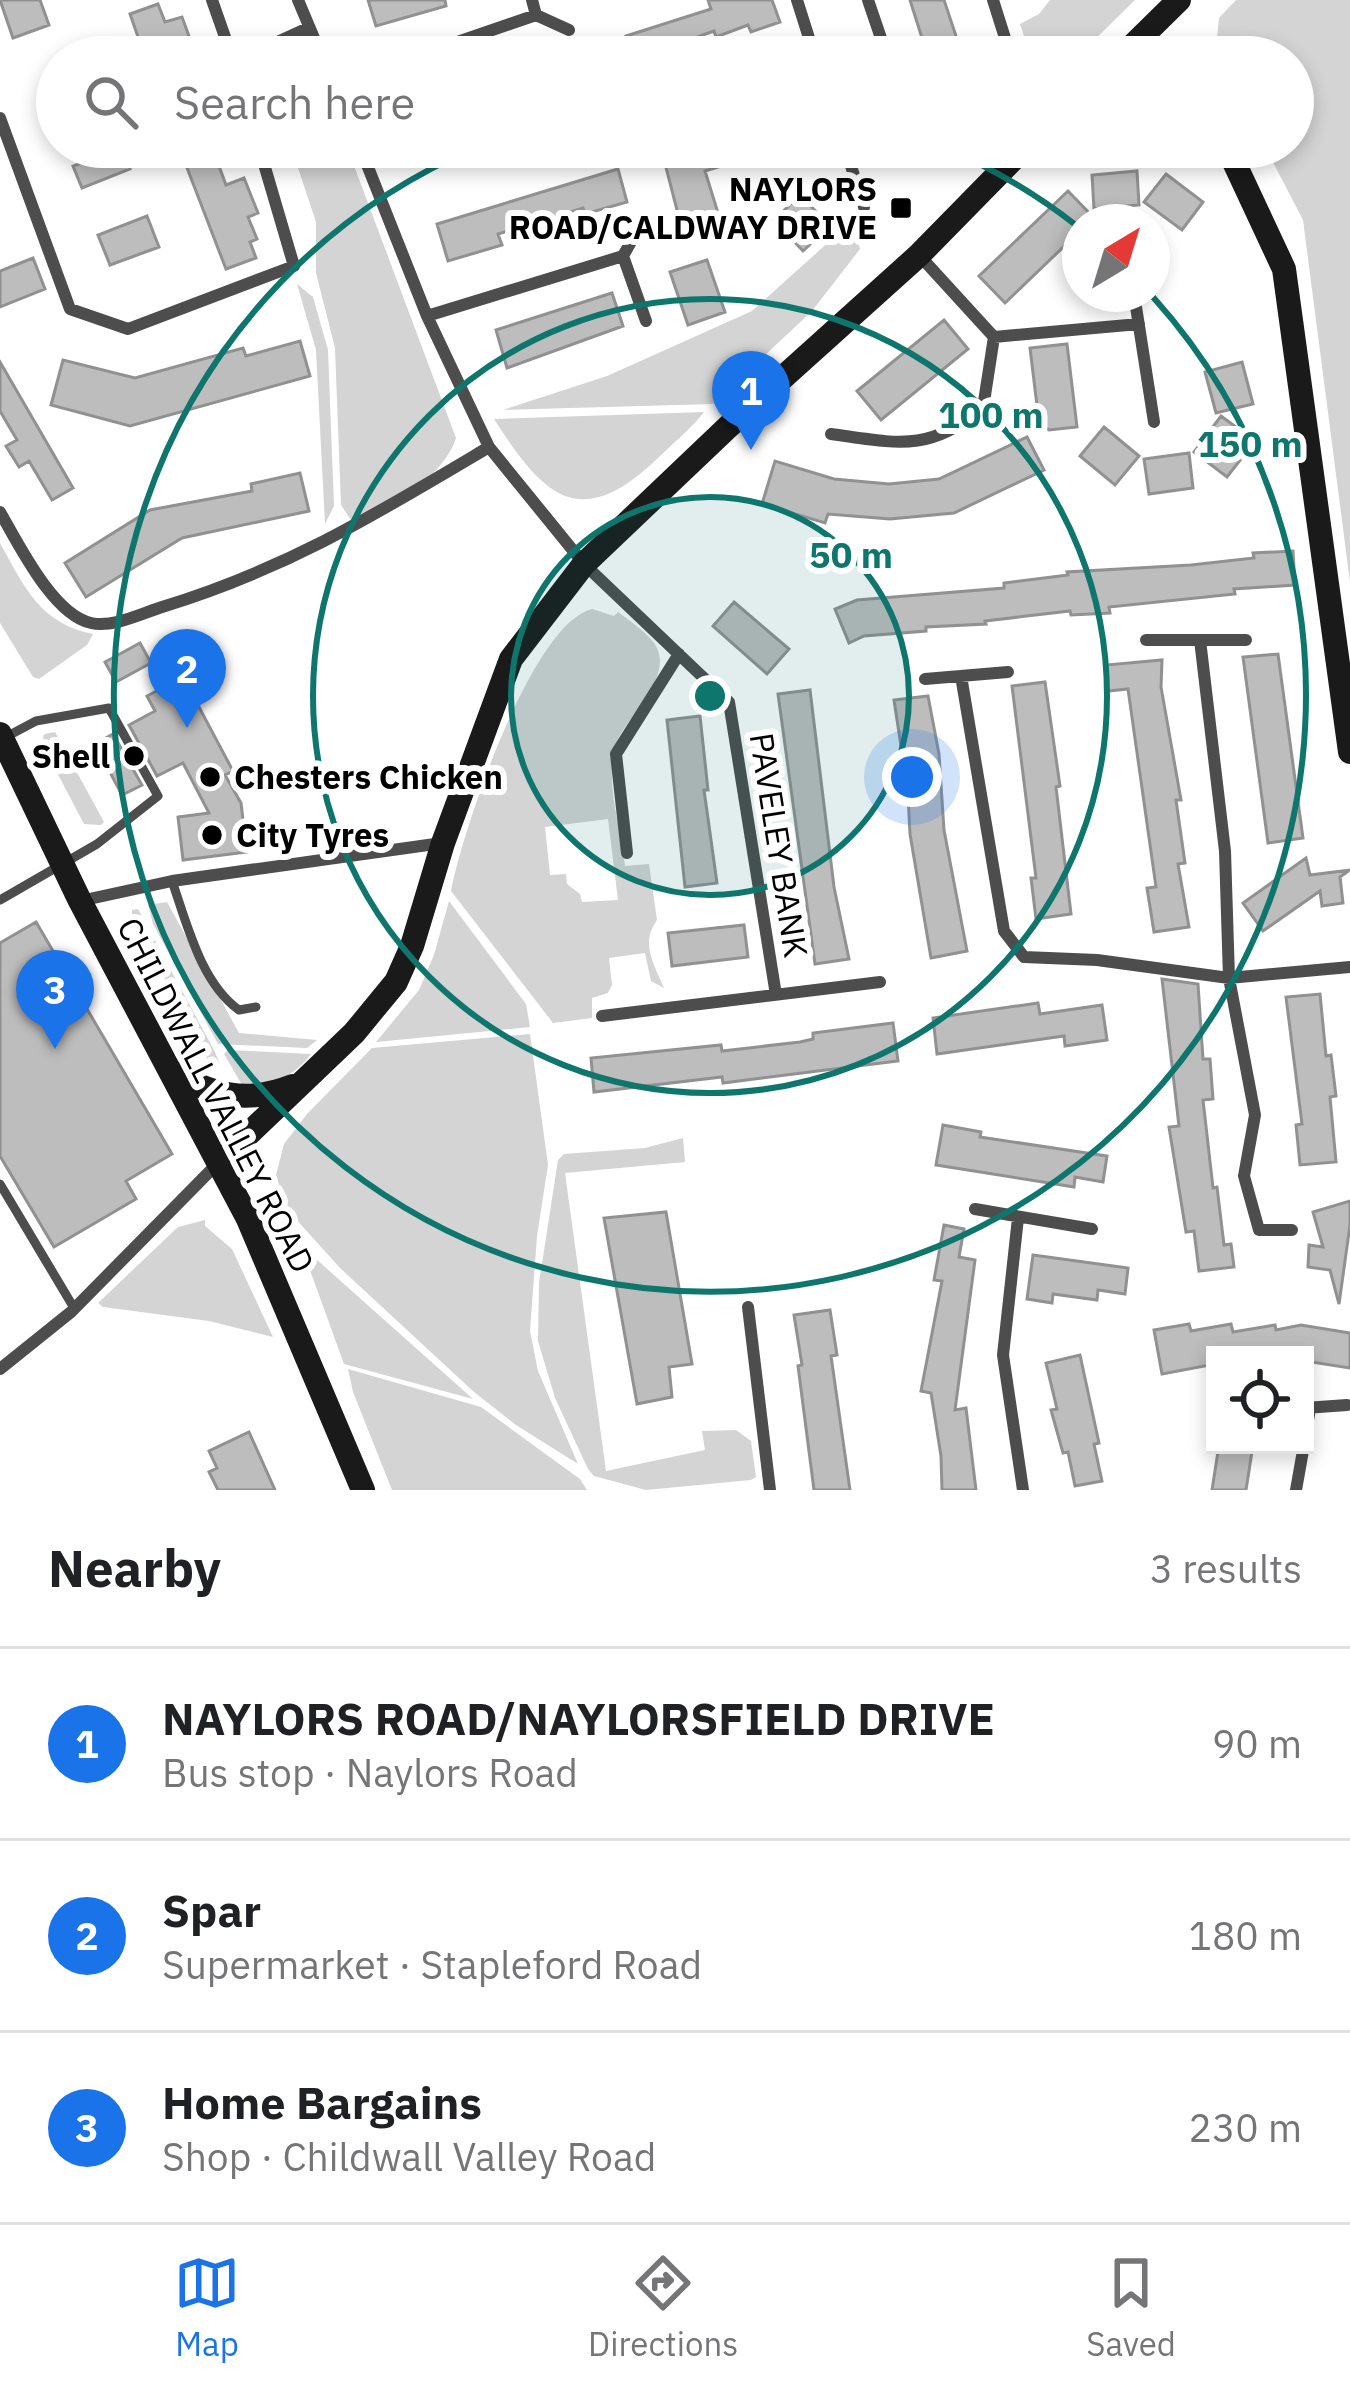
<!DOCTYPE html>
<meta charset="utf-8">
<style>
body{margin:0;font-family:"IBM Plex Sans",sans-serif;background:#f2f2f2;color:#202124}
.controls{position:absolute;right:36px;bottom:36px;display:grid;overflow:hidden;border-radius:0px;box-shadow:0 6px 18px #0003}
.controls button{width:108px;height:108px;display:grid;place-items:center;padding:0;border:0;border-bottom:3px solid #e0e0e0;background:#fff;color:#202124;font:60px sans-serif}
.compass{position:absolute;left:1062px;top:204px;width:108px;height:108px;border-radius:50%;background:#fff;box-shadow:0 6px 18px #0003;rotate:38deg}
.you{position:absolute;left:912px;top:777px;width:42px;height:42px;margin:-30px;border:9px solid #fff;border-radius:50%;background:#1a73e8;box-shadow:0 0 0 18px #1a73e833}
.badge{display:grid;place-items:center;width:78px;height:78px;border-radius:50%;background:#1a73e8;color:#fff;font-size:39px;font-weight:700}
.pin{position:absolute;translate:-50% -99px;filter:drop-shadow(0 3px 6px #0008)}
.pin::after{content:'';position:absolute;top:63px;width:42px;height:36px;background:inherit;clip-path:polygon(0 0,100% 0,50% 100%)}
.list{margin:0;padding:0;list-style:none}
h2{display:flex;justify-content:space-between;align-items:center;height:156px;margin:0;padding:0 48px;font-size:51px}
h2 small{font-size:39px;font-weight:400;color:#757577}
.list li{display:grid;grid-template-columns:78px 1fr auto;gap:36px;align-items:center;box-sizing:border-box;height:192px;padding:0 48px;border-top:3px solid #e0e0e0}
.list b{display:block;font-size:45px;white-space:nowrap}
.list p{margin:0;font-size:39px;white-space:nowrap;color:#757577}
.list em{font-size:39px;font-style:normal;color:#757577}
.icon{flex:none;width:66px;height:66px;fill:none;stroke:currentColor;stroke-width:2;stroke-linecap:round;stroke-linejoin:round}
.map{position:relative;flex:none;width:1350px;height:1490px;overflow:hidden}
.search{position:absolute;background:#fff;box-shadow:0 6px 18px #0003;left:36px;right:36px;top:36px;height:132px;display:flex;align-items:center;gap:30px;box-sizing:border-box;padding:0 42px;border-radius:66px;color:#757577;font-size:45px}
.sheet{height:732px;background:#fff}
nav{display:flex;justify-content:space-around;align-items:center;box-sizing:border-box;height:168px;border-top:3px solid #e0e0e0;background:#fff;font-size:33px;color:#757577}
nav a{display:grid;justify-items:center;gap:6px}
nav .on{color:#1a73e8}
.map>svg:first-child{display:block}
.green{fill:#d4d4d4;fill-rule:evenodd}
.building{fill:#bdbdbd;stroke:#919191;stroke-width:3}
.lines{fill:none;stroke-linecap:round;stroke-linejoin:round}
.lane{stroke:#4d4d4d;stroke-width:9}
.street{stroke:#4d4d4d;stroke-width:12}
.secondary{stroke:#1a1a1a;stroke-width:24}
.ring{fill:none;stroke:#0f766e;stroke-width:6}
.poi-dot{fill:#000;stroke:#fff;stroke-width:4.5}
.labels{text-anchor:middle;stroke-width:12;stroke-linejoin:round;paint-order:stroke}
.poi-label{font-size:33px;font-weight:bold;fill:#000;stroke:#fff;text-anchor:end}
.street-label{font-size:33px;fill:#000;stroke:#fff}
.centre{fill:#0f766e;stroke:#fff;stroke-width:6}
.ring-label{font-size:36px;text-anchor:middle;font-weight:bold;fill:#0f766e;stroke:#fff;stroke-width:12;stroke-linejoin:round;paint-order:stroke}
</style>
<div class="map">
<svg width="1350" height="1490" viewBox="0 0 1350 1490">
<rect width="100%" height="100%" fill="#fff"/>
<!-- green -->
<path class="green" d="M1050,0H1135L1077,57H1031L1020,24L1039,14Z
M1236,0H1350V582L1303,220L1265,147H1293V57H1215L1219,18Z
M291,147H347L456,438C446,473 387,516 353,523L341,505L335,348L316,273V222Z
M852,221L860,249L812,311L713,404L503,410L607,376L752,311Z
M297,284L313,297L328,350L334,506L325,524L316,350Z
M704,412C691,429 673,443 658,458C580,533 544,497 494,419Z
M0,543C24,586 40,624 93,634L87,645L39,679L33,677L0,623Z
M592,609L614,616L618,612C630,621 645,631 654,643C677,676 626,715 616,744C604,779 621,830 625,866L649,864L657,920C640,943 654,964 664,988L651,981L645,953L609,958L612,985L608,993L592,998V1018L553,1023L451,891C462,832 531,624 592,609ZM608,819L618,900L582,902L580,894L567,884L566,874L550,875L545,827Z
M55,732L104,822L101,825L84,824L42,744L44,734Z
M449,901L526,1004L530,1027L376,1042L419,990L434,955Z
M167,902L239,1033L317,1040L307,1048L218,1044L153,924L148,905Z
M138,909L215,1052L219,1062L213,1070L132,917V910Z
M530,1034L548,1165L537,1236L530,1331L538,1371L578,1464L516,1425L474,1392L340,1268L286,1208L276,1175L284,1144L307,1114L372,1048Z
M228,1050L311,1054C292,1079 272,1084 242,1085L224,1054Z
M683,1138L685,1162L565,1173L606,1471L705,1450L702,1431L736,1430L751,1441L756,1477L751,1480L646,1490L594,1476L588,1469L555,1398L538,1341L539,1283L558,1160L564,1154L645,1148Z
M205,1220V1226L232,1249L273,1337L209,1321L103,1307L98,1303L178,1227Z
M316,1259L473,1399L344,1364L307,1262Z
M348,1369L481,1407L580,1479L587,1490H392L353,1392Z"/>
<!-- building -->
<path class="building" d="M0,0H40L49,25L13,38Z
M368,0H445L446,6L376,26Z
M708,0H772L780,22L751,32L748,25L716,37L714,31L672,46L673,51L666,53L667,57H633L626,36L711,9Z
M910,0H944L963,57H928Z
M158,4L165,22L182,17L193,47L178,52L179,57H145L130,14Z
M96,147H122L130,169L82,188L73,166L100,156Z
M179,147H212L226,185L244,178L258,213L248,217L257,239L250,242L256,258L226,269Z
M676,147H766L767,152L705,171L723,229L685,241L662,152Z
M618,169L627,202L585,214L583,208L498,234L502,245L448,261L437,224Z
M1137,171L1139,205L1094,209L1092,175Z
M1166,174L1203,202L1182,230L1144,202Z
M1068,191L1094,218L1080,222V231L1005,303L979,276Z
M800,195L830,226L803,251L774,220Z
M147,216L159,247L110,265L98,235Z
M33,258L45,289L0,307V271Z
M707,260L725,312L688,325L670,272Z
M612,293L623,326L507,368L496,330Z
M944,320L968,349L881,420L857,391Z
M300,341L310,376L130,426L51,405L63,360L135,378L243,348L246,356Z
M1067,344L1077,427L1049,430L1039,422L1030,348Z
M0,362L73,488L52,500L29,461L19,467L6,446L17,440L0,411Z
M1242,362L1253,404L1216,413L1205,372Z
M1221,416L1255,441L1227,477L1194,452Z
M1104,427L1139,456L1115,485L1080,456Z
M1027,437L1044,470L954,513L890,519L828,514L825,523L762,504L775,461L834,479L889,484L939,479Z
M1189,453L1193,488L1149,494L1144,459Z
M300,473L309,511L182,538L86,597L65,563L150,510L252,491L251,484Z
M1293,551L1295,585L1234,589L1235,594L1109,607L1110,613L1071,615L1070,611L985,621L986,624L926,627V631L864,636L849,643L835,609L857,600L1004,588V583L1068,575L1067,572L1191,565L1254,558L1253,553Z
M734,602L789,649L767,674L713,626Z
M140,643L151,663L116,682L105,662Z
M1278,654L1303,838L1268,843L1243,657Z
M1162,660L1161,687L1181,800H1176L1185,863L1178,864L1189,927L1154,932L1147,888L1156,887L1128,689L1108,691L1106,665Z
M183,677L233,771L225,775L241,803L247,852L183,860L178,817L209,813L183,763L157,776L129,725L155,711L147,696Z
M1045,682L1060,786L1056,787L1071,914L1036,919L1031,878H1036L1012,686Z
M810,690L834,887L849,959L815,964L778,694Z
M928,696L939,754L944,830L967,951L931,958L910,834L906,758L903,759L894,700Z
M700,716L708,790H704L717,883L685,887L667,720Z
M113,734L142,785L122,795L95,744Z
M1306,858L1310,875L1350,870L1340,877L1343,903L1322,906L1320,891L1263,931L1243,903Z
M36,922L172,1154L126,1181L136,1199L54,1247L0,1156V943Z
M744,925L748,957L672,966L668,933Z
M1162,979L1198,984L1203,1059H1210L1213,1099L1203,1100L1213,1188L1217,1187L1224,1245L1231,1244L1234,1267L1199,1271L1194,1231L1186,1232L1169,1127L1179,1126Z
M1320,994L1326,1056L1331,1055L1336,1096L1330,1097L1336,1162L1300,1165L1296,1125L1302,1124L1286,997Z
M1038,1003L1040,1014L1102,1005L1107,1040L1065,1046L1064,1036L937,1054L933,1018Z
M893,1023L898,1061L723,1083L722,1077L594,1092L591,1058L721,1045L722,1051L800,1042L813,1039V1033Z
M943,1125L981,1132L980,1137L1107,1156L1103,1182L1075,1177L1074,1187L936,1165Z
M1350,1201V1225L1339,1304L1330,1270L1308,1267L1309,1245L1323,1247L1313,1212Z
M666,1212L692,1364L669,1367L672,1397L637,1404L604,1218Z
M944,1225L964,1229L959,1257L975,1260L955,1410L966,1408L976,1490H942L941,1456L931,1393L921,1391L942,1281L934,1280Z
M1033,1255L1128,1268L1125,1294L1098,1290L1097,1300L1053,1294L1052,1303L1027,1299Z
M830,1310L837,1355L831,1356L850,1490H814L798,1366L802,1365L794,1315Z
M1189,1324L1191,1331L1231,1324L1233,1332L1275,1325L1276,1330L1301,1325L1350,1333V1368L1305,1361V1355H1215V1364L1162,1374L1154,1330Z
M1080,1355L1099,1443L1094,1444L1102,1481L1075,1486L1068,1452L1063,1453L1051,1410L1057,1409L1046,1363Z
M249,1432L275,1490H218L209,1472L217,1468L209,1451Z
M1219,1445H1253L1246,1490H1212Z"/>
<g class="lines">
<!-- lane -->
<path class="lane" d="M172,881C187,924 201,983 239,1010L256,1007
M0,900L97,844L158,796L109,708L36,721L2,739
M0,1184L74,1308"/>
<!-- street -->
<path class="street" d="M212,0L232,57
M298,0L322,57
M532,0L536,15L569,30
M797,0L815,57
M993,0L1011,57
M698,55L699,57
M245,57L308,28
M414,57L536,15
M834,57L883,44L868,0
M0,118L70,309L128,329L294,266L259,147
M360,147L427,316L489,447L584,564L729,702L776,995
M845,147L864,207
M641,224L623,256L646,321
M1134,294L1154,422
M427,316L623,256
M994,337L1139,324
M831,434C897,443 928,453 983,408L994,337L919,255
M0,512C18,543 53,615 91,623C113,628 140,614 162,607C287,569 378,513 489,447
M1146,640H1246
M1200,640L1225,851L1229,978L1255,1115L1244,1176L1259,1230H1292
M961,676L1004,931L1024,957L1097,960L1229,978L1350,967
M925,679L1008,672
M627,853L616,754L679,654
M80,901L172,881L442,843
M602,1016L880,982
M975,1209L1092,1229
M1018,1218L1003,1355L1023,1490
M748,1307L770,1490
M0,1369L71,1312L219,1162
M1305,1408L1347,1405
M1305,1437L1310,1409
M1296,1490L1304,1445"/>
<!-- secondary -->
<path class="secondary" d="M1121,57L1179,0
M1227,147L1284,269L1350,752
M0,734L80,901L248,1219L363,1490
M173,1072C213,1096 248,1104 293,1086
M219,1162L354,1033L396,982L412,946L443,843L511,659L584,564L729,426L919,255L1025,147"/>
</g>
<!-- distance rings -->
<circle cx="710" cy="696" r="199" fill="#0f766e" fill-opacity=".12"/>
<g class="ring">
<circle cx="710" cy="696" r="199"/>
<circle cx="710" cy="696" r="397"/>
<path d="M943 147A596 596 0 0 1 1077 226M1153 297A596 596 0 1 1 477 147"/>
</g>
<!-- markers -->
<g class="poi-dot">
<rect x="889" y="196" width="24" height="24" rx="6"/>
<circle cx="134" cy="756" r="12"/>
<circle cx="210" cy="777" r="12"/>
<circle cx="212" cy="835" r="12"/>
</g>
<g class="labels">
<!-- poi labels -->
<g class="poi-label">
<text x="877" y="201">NAYLORS<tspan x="877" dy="38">ROAD/CALDWAY DRIVE</tspan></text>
<text x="110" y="768">Shell</text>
<text x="234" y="789" text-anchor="start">Chesters Chicken</text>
<text x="236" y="847" text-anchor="start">City Tyres</text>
</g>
<!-- street labels -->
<g class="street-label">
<text transform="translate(779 845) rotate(81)" y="12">PAVELEY BANK</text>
<text transform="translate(216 1095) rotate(63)" y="12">CHILDWALL VALLEY ROAD</text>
</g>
</g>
<circle cx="710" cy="696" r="18" class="centre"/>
<g class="ring-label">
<text x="991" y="428">100 m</text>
<text x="1250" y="457">150 m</text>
<text x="851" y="568">50 m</text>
</g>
</svg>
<div class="controls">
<button><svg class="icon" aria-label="locate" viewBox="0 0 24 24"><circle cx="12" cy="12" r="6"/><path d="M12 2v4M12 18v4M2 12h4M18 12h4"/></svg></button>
</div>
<svg class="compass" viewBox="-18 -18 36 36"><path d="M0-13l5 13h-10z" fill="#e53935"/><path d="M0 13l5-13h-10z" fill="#757577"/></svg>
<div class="you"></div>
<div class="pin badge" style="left:751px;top:450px">1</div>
<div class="pin badge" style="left:187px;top:728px">2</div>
<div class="pin badge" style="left:55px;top:1049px">3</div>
<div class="search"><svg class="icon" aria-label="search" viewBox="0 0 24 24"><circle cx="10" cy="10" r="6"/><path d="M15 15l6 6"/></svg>Search here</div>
</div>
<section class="sheet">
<h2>Nearby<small>3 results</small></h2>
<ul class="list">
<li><span class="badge">1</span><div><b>NAYLORS ROAD/NAYLORSFIELD DRIVE</b><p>Bus stop · Naylors Road</p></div><em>90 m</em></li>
<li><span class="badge">2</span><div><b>Spar</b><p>Supermarket · Stapleford Road</p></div><em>180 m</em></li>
<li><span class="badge">3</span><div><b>Home Bargains</b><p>Shop · Childwall Valley Road</p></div><em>230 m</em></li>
</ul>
</section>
<nav>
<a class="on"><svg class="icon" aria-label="map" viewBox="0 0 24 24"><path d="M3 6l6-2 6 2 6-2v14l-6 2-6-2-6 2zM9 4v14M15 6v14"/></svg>Map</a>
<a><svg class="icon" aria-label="directions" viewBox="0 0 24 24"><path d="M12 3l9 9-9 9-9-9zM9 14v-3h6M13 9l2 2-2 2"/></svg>Directions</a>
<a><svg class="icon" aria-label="saved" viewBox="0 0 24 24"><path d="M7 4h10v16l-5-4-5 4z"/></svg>Saved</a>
</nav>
